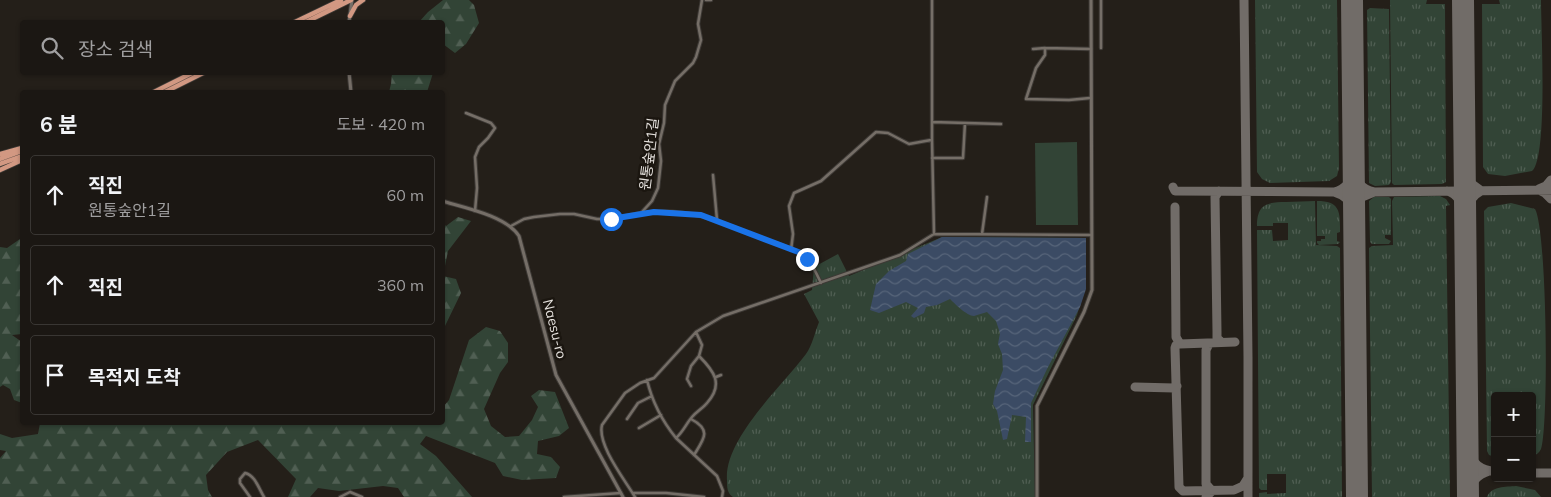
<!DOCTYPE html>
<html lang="ko">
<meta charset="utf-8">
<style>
body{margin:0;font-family:Mulish,"Noto Sans KR",sans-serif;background:#24201c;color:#f1f3f6}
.controls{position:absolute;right:15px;bottom:15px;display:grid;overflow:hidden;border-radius:5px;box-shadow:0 1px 4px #0004}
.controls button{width:45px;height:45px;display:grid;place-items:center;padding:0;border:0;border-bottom:1px solid #393633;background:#1b1713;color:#f1f3f6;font:25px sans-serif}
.stop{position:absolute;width:15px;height:15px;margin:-11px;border:4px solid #1a73e8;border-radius:50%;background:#fff}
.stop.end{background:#1a73e8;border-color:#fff;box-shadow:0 1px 5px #0008}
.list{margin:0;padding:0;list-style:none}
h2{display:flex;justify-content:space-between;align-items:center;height:65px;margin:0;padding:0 20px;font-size:21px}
h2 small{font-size:16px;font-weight:400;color:#a09fa0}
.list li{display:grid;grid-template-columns:32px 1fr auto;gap:15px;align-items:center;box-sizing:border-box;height:80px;margin:0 10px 10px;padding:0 10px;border:1px solid #393633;border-radius:5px}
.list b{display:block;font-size:19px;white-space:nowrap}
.list p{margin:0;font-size:16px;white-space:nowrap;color:#a09fa0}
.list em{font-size:16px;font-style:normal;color:#a09fa0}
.icon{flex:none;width:28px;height:28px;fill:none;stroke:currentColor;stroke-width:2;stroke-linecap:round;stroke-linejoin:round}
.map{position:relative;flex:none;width:1551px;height:497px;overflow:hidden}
.search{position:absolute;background:#1b1713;box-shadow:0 1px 4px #0004;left:20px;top:20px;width:425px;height:55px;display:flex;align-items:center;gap:12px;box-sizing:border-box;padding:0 18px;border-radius:5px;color:#a09fa0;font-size:19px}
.panel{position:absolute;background:#1b1713;box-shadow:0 1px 4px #0004;left:20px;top:90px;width:425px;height:335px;border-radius:5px}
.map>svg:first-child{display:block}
.grass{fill:url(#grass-tufts)}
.forest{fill:url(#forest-firs)}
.pitch{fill:#324436}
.water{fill:url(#water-waves)}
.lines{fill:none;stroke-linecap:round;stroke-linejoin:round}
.taxiway{stroke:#716c68;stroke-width:9}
.runway{stroke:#716c68;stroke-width:22}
.minor-casing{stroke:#3d3935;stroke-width:4.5}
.tertiary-casing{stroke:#3d3935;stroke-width:5}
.trunk-casing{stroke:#3d3935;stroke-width:6}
.minor{stroke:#756e67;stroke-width:2.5}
.tertiary{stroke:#756e67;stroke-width:3}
.trunk{stroke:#d29882;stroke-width:4.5}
.route{stroke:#1a73e8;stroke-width:6}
.labels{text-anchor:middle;stroke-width:5;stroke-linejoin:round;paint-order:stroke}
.street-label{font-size:14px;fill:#e5e1dd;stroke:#1b1610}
</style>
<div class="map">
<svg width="1551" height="497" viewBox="0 0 1551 497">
<defs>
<pattern id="grass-tufts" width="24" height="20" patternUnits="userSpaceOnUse" patternTransform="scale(1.25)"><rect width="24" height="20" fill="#324436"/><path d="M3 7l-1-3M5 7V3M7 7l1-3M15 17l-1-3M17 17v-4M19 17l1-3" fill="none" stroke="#505f53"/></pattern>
<pattern id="forest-firs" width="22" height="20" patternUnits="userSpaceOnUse" patternTransform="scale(1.25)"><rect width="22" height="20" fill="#324436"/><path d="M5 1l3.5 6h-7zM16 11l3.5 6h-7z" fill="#505f53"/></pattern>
<pattern id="water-waves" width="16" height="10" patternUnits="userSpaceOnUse" patternTransform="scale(1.25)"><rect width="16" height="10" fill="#3b4b64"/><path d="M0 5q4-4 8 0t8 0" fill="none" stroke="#57657a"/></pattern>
</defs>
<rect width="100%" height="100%" fill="#241f19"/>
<!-- grass -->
<path class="grass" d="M1255,0H1337L1339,168L1337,176L1329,181L1270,183L1262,179L1257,172Z
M1390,0H1427L1426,4H1445L1446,182L1442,184L1394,185L1392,183Z
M1499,0H1541C1541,27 1548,158 1532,171L1505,176L1488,174L1483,167L1482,4H1500Z
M1370,8L1389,9L1391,182L1389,185L1375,186L1369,183L1367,10Z
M1440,196L1446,199L1450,205L1446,206L1450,497H1372L1369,248L1372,246L1393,245L1392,201L1394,197Z
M1374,197H1389L1391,199V235H1385V238L1391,241L1389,244H1372L1370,242L1369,201Z
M1315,201L1316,245L1337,246L1340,248L1342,497H1259V493L1267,492V494L1286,493V474H1267V490H1261L1259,488L1257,230H1272L1273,241L1288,240V223H1273V226H1257C1257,204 1267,202 1286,202C1296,202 1306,201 1315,201Z
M1317,201C1341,201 1340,213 1340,232L1337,233V241L1340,242L1338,244L1319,245L1317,243V241H1321V239H1325V236H1317Z
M1511,203L1535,209C1547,229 1549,425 1541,449C1539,453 1536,455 1532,456V396H1495V457L1489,455L1487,451L1484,211L1488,207Z
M942,237L1086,238L1083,295L1077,315L1033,405L1035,497H733C727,493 727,487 727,480C724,439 782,386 806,354C812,346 815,332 819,322L804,294L812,290L814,267L838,254L849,276Z
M1516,486L1535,490L1541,497H1487C1491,486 1506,487 1516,486Z"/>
<!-- forest -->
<path class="forest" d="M443,0H469L474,5L479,23L466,44L455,53L443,44L442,22H419L428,12Z
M392,73V72L433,73L427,92H389L391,84Z
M458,217L471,221L448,251L443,276L456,279L461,293L445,326L443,340V223L446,226Z
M20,239H22V334L12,335L22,342V403L14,400L10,389L3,385L0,387V247L7,248Z
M486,327L500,331L508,343V362L500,373L484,409L491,426L505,437L519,436L532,420L538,407L531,396L539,390L555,392L569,428L559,436L538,441L537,454L551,457L560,467L556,478L522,480L503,476L495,463L426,436L420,444L436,456L472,497H404L398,488L383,486L339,491L318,488L310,497H288L296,479L258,440L227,452L206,475L208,490L212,497H0V458L6,451L0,450V434L12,438L38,434L40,423L442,422L443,407L449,400L469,340Z"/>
<!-- pitch -->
<path class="pitch" d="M1077,142L1078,225H1036L1035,143Z"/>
<!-- water -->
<path class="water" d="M942,237L1086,238V289L1080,307L1047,369L1031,403V442H1025L1026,417L1012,415L1007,439L1003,440L997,411L993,404L995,391L1003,370L1002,354L998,344L1000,333L996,321L987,312C983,313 978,315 974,316C967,316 954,303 950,299L937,305L926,307L924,313L914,318L911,316L918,308L906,302L879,313L870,310L876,284L889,271L906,261L908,254Z"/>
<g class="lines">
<!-- taxiway -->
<path class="taxiway" d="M1244,0L1248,357V497
M1353,168C1355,181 1361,189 1374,192L1551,190
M1465,171L1469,182L1480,190
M1173,187L1175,191L1334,192C1344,195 1351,200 1354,211
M1539,189L1546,186L1551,180
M1539,190L1545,193L1551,199
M1219,191L1215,197L1217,331V338L1221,342
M1447,191C1458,194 1462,204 1465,214
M1334,192C1345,189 1352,182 1353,170
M1175,207L1176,337L1180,344L1235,342
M1354,211L1362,197L1374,192
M1465,215C1467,204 1471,196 1481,191
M1180,344L1176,345L1175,348L1179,487L1183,491L1234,490L1243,486L1248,478
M1135,387L1174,388L1177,386
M1468,448C1471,462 1479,471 1495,471
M1532,473H1551
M1468,494C1471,482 1477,475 1489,471
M1206,497L1212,491L1206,484V350L1209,344"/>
<!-- runway -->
<path class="runway" d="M1352,0L1357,497
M1463,0L1468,497"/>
<defs>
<path id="minor" d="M706,0H711
M932,0V140L934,233
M1101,0V48
M1033,49L1045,48
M1090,98L1069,100L1026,99L1036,68L1045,55V48L1091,49
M466,113L491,123L495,128L488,138L479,147L475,157L477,188L475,211
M932,122L1001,124
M932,158H963L965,123
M713,175L717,220
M642,213C689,206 724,223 766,240C775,243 794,249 802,254C811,260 816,273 821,283
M511,226L524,219L534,217L560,214H574L597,219H611L641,213L652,201L658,188L661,161L659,144L664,123L665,105L675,81L693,63L696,57L701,40L698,24L702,0
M982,234L987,197
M791,250L793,234L789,206L794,193L821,181L876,132L888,133L909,144L931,140
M716,377L721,375
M647,380C652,401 663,422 676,438C683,432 686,424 692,417C697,411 703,408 707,403C724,384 714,371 699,356L702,345L696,332
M691,386L687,379L691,366L699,356
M627,419L638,403L652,396
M691,419C712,430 704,439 694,455
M639,428L661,415
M676,438L717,476L723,491L722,497
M633,493H666L704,497
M250,497L240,483V479L245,473C255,475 259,489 264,497
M340,497L350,492L362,497
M564,497L621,493
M635,497C625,480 597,445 602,425L625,393L640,383L654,378L696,332L723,316L900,255L934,234L1091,235"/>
<path id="tertiary" d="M349,22L352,0
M349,72L351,92
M442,201C466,208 506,216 519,236L556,375L623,497
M1037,497V406L1084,312L1092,290L1091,0"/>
<path id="trunk" d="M350,16L356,5L363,0
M295,22L341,0
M306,22L351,0
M154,92L194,72
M165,92L205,72
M0,154L22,148
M0,159L22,151
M0,164L22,156
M0,170L22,160"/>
</defs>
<!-- minor casing -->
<use href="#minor" class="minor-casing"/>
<!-- tertiary casing -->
<use href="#tertiary" class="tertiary-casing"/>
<!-- trunk casing -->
<use href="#trunk" class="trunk-casing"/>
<!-- minor -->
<use href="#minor" class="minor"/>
<!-- tertiary -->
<use href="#tertiary" class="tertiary"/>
<!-- trunk -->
<use href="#trunk" class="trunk"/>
</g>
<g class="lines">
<!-- route -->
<path class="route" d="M611,219L654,212L701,215L801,253L807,259"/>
</g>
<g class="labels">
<!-- street labels -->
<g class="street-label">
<text transform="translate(649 154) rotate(-83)" y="5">원통숲안1길</text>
<text transform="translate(555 329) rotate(76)" y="5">Naesu-ro</text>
</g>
</g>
</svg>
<div class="controls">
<button>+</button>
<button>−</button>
</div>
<div class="stop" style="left:611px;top:219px"></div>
<div class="stop end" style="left:807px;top:259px"></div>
<div class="search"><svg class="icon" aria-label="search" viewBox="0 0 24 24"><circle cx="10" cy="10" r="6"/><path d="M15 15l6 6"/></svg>장소 검색</div>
<section class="panel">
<h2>6 분<small>도보 · 420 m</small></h2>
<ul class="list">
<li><svg class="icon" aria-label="ahead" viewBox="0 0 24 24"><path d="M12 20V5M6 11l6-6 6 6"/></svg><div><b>직진</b><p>원통숲안1길</p></div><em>60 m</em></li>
<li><svg class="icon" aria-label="ahead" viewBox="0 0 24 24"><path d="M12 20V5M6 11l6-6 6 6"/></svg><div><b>직진</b></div><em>360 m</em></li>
<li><svg class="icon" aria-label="arrive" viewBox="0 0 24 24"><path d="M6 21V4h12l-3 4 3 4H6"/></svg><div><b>목적지 도착</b></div></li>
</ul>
</section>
</div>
